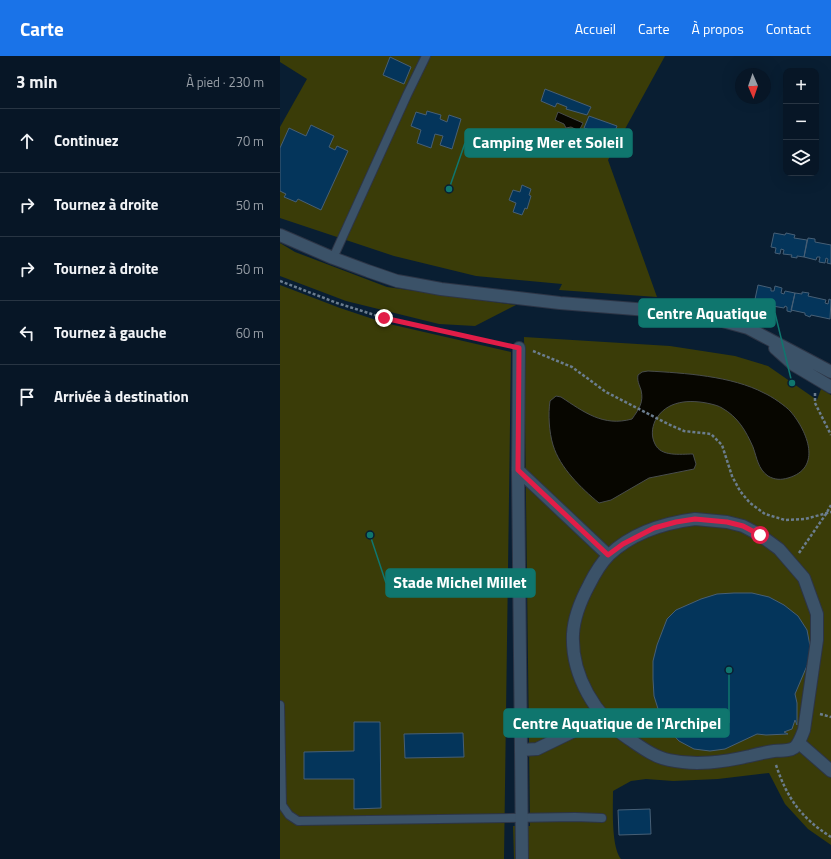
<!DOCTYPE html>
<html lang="fr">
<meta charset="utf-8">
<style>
body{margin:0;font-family:"Titillium Web",sans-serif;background:#101f2e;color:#f1f3f6}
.controls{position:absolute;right:12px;top:12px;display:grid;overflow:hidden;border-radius:8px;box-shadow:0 4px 16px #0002}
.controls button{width:36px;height:36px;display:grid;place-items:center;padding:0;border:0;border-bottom:1px solid #283543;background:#071626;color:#f1f3f6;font:20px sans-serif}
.compass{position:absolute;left:455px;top:12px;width:36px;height:36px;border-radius:50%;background:#071626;box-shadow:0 4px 16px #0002;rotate:178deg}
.stop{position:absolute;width:12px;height:12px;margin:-9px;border:3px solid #e11d48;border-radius:50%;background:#fff}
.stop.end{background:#e11d48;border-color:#fff;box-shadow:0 1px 4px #0008}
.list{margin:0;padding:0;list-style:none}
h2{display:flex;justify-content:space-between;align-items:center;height:52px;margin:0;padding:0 16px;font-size:17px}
h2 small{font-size:13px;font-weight:400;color:#989fa7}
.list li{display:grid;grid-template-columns:26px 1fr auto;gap:12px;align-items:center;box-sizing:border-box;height:64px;padding:0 16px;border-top:1px solid #283543}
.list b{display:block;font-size:15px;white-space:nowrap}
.list em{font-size:13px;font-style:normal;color:#989fa7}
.icon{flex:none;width:22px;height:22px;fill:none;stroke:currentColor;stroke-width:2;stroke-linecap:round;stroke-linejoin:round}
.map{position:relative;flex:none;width:551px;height:803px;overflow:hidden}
header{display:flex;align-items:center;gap:24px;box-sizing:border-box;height:56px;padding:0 20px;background:#1a73e8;color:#fff}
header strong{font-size:19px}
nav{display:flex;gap:22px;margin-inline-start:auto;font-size:14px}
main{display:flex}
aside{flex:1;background:#071626}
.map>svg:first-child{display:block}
.green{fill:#3a3c08}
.water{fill:#070600;stroke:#484c4c}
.building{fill:#04355b;stroke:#475f75}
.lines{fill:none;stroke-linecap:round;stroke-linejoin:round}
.lane-casing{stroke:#2d3546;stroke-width:10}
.street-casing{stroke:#2d3546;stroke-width:14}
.secondary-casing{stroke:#2d3546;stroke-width:14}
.path{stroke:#6b7d8e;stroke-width:2.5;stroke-dasharray:3 2;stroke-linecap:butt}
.lane{stroke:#3b5268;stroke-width:8}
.street{stroke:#3b5268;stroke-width:12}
.secondary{stroke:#3b5268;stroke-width:12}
.route{stroke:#e11d48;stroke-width:5}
.leader{fill:none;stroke:#0f766e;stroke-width:1.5}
.callout-dot{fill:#0f766e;stroke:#091e32;stroke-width:1.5}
.callout{fill:#0f766e;stroke:#0f766e;stroke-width:1.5}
.callout-label{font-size:16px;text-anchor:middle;font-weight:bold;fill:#fff}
</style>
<header>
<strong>Carte</strong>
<nav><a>Accueil</a><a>Carte</a><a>À propos</a><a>Contact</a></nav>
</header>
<main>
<aside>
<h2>3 min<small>À pied · 230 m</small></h2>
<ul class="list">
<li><svg class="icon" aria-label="ahead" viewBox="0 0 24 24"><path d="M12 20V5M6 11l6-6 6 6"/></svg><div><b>Continuez</b></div><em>70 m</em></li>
<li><svg class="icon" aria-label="right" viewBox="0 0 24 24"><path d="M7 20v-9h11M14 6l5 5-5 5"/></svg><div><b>Tournez à droite</b></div><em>50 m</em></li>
<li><svg class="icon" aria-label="right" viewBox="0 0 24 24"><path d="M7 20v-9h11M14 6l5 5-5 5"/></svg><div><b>Tournez à droite</b></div><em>50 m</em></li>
<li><svg class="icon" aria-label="left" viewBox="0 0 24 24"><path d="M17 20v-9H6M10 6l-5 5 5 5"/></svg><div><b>Tournez à gauche</b></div><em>60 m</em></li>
<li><svg class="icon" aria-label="arrive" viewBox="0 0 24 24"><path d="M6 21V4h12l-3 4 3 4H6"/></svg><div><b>Arrivée à destination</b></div></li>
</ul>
</aside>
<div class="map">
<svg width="551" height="803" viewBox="0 0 551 803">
<rect width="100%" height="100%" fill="#091e32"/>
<!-- green -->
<path class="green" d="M0,0H385L328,104L377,241L279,234L282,228L196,220L114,200L0,162V71L27,23L0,6Z
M0,187L15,196L107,231L236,249L195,270L159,268L66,245L0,220Z
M0,229L60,252L105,267L231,296L224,803H0Z
M244,281L390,290L455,300L488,310L537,344L541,333L551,339V789L528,773L505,748L489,717L438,723L393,725L366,723L351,725L333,735C333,752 331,790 341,803H234L233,770H250Z"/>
<!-- water -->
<path class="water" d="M278,56L303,67L299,75L291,71L286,72L284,68L275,64Z
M368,315C404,317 452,320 484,337C491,340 506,350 511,356C527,375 543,412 508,422C501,424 495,424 488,420C478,413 477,402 473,391C466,375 458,361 442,352C439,350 435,349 431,348C410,343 386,344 375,365C372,372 371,380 375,388C381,401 400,398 413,398L416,408L414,413L369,422L331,444L319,447C301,432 280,412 273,389C269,376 268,358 270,345L276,340L281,341C304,356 323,371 352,363C359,353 364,346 361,334C359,328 357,325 358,319L362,316Z"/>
<!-- building -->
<path class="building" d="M110,1L131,11L124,28L103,19Z
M265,33L311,51L307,59L286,53L287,51L277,47L275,51L261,45Z
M147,55L161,59L160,63L167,66L169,59L181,63L172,93L160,89L163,80L155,78L151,92L137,87L141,74L131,70L136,56L146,59Z
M309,60L337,70L325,100L299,89L303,79L307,80L310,74L304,72Z
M31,69L54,80L49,91L55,94L57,90L68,95L41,154L18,143L16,146L4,141L6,138L0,135V92L9,72L26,80Z
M242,129L251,133L249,139L251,140L247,153L245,152L242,159L233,156L236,147L229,144L233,134L240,136Z
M494,177L505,179L506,177L515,179L514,182L527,184L524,201L517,200V202L511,201L512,199L503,198L504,194L501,193L500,198L495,197L496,192L491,191Z
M528,182L535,183V186L551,189V208L547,207L548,203L546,202L545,207L539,206L540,201H537L536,204L524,201Z
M478,229L491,232V235H494L495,230L502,232L501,237L504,238L505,235L515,237L511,256L507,255V251L505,250L504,252L481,248L480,249L474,248Z
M522,236L529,237L528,240L546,244L545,247L548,248L549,243L551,244L550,263L531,259L530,261L525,259V257L511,254L515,237L522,238Z
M454,537H472L489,541L504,549L518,560L527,574L530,590L529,605L515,638L517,647V669L515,664L512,673L504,676L508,678L486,679L477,678L445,693L430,695L414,693L399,685L387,672L379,656L374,640L373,623V605L377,589L387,563L396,554L421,543L437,538Z
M74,666H100L101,752L74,753V723H24V696L74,695Z
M183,677L184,701L125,702L124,678Z
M370,753L371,778L339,779L338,754Z"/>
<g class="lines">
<defs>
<path id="lane" d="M53,202L127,39L146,0
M0,649L2,749L9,759L18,765L295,761L322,762"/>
<path id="street" d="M239,292L238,414L241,694L257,693L323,661
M238,414L328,499
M415,463L447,466L463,470L480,479L499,493L524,522L537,558V584L524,674C516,695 515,694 494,695C486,696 478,698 470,700C443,706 416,710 389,704C374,701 361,691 349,683C315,660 291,619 293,578C294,560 301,544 309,529C314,519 321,507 329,499C352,477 384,467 415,463Z
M519,687L551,715
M241,694L242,803"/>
<path id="secondary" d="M0,179L53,202L88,215L117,225L134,228L161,233L280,247L393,256L439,264L468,272L551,316
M495,292L514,309L551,331"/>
</defs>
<!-- lane casing -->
<use href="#lane" class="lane-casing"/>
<!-- street casing -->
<use href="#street" class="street-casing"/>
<!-- secondary casing -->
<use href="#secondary" class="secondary-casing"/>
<!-- path -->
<path class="path" d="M0,225L57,247L104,262L226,289
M253,295L292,311L326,336L388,368L404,375L431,378L442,389L452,420L460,435L470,447L485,458L505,464L525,463L551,456
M535,337V347L551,379
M519,497L546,458L551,449
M540,658L551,661
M496,709C507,742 521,762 551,781"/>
<!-- lane -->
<use href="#lane" class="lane"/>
<!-- street -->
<use href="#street" class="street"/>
<!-- secondary -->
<use href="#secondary" class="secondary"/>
</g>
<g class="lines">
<!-- route -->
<path class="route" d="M104,262L239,292L238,414L328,499L343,488L374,472L396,466L415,463L447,466L463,470L480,479"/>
</g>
<!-- callouts -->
<path class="leader" d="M169 133L185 87M512 327L495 257M90 479L106 527M449 614L449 667"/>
<g class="callout-dot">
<circle cx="169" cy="133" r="4"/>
<circle cx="512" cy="327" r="4"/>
<circle cx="90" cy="479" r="4"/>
<circle cx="449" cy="614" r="4"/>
</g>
<g class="callout">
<rect x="185" y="73" width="167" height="28" rx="4"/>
<rect x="359" y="243" width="136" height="28" rx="4"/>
<rect x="106" y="513" width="149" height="28" rx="4"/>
<rect x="224" y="653" width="225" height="28" rx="4"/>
</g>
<g class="callout-label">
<text x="268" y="92">Camping Mer et Soleil</text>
<text x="427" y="263">Centre Aquatique</text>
<text x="180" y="532">Stade Michel Millet</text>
<text x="337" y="673">Centre Aquatique de l'Archipel</text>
</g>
</svg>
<div class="controls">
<button>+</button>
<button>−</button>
<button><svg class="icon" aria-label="layers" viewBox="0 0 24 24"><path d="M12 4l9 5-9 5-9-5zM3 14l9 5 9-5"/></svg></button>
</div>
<svg class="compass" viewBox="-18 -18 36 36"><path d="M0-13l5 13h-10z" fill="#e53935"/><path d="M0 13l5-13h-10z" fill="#989fa7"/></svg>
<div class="stop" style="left:480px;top:479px"></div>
<div class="stop end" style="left:104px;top:262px"></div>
</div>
</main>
